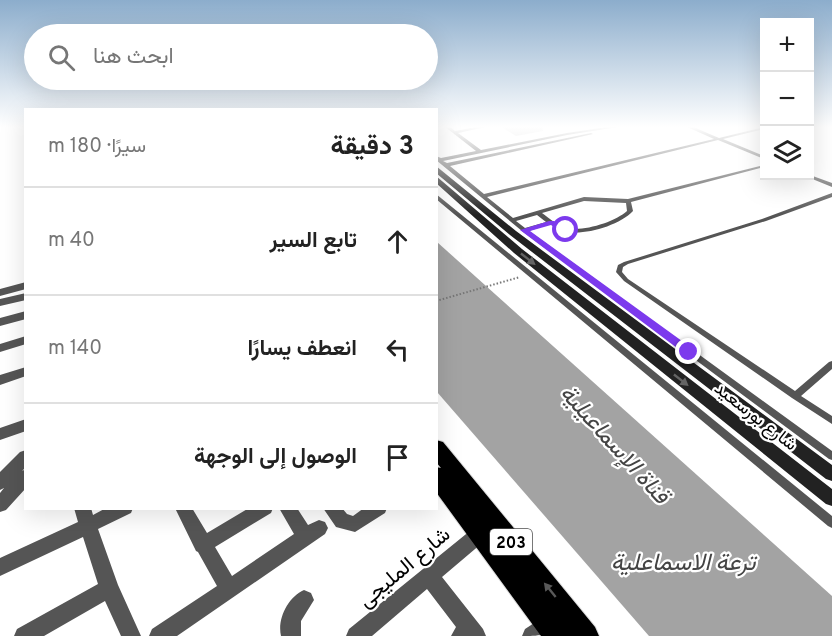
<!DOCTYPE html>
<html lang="ar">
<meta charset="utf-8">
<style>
body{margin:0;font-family:Overpass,Vazirmatn,sans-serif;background:#f2f2f2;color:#222;direction:rtl}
.controls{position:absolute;right:18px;top:18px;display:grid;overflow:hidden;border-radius:0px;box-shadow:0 6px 24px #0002}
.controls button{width:54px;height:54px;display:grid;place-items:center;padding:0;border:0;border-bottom:2px solid #e0e0e0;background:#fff;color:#222;font:30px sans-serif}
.stop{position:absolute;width:18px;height:18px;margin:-14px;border:4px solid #7c3aed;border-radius:50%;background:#fff}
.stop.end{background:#7c3aed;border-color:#fff;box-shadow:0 2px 6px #0008}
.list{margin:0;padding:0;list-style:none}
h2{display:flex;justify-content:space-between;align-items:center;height:78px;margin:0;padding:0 24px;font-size:26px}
h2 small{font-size:20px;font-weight:400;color:#767676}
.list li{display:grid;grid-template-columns:39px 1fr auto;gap:18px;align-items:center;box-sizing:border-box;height:108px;padding:0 24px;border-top:2px solid #e0e0e0}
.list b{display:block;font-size:22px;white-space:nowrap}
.list em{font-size:20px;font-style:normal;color:#767676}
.icon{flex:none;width:33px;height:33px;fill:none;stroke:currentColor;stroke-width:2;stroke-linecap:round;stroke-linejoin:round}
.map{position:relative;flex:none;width:832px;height:636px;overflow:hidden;direction:ltr}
.search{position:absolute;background:#fff;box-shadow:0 6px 24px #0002;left:24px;top:24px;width:414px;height:66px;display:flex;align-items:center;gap:15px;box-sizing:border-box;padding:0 21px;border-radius:33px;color:#767676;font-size:22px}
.panel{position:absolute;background:#fff;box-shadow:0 6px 24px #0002;left:24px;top:108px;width:414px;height:402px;border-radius:0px;direction:rtl}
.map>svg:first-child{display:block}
.water{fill:#a3a3a3}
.building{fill:#c4c4c4}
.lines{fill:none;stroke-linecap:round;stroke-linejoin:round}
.primary-casing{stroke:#dbdbdb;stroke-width:2}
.path{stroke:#777;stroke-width:2;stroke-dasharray:1.5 2;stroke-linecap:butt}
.service{fill:#555;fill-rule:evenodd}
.minor{fill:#555;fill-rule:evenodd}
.secondary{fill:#222;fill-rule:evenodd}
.primary{fill:#000;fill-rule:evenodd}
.oneway{fill:#646464}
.oneway2{fill:#595959}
.route{fill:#7c3aed}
.labels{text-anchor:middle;stroke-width:4.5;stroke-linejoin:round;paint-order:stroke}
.shield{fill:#fff;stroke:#4c4c4c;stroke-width:1.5}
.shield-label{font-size:16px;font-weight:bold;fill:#000}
.street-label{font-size:18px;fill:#000;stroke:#fff}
.near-street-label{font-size:21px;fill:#000;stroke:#fff}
.near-water-label{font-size:24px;font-style:italic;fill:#444;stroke:#fff}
</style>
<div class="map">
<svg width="832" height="636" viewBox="0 0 832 636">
<rect width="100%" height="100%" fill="#fff"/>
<!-- water -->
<path class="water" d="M437,242L832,596V636H649L437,392Z"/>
<!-- building -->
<path class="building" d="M500,126H542L543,131L516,136Z"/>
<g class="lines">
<defs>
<path id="primary" d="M436,440L443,442L595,627L599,636H541L436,492V467L441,468L436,462Z"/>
</defs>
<!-- primary casing -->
<use href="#primary" class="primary-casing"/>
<!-- path -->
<path class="path" d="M436,301L520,277"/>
<!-- service -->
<path class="service" d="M444,126H449L455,131L481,126H490L458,133L481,150L567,133L614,126H624L567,135L443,161L447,163L591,133L593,134L450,166L484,194L714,139L685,126H691L719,138L764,127V129L723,139L764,156V159L718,140L487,197L513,218L584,197L628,199L764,165V167L631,202L633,211C620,225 587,235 568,232C561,231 556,228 550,224L529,231L832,451V460L829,459L522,231L436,160V156L441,158L476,151ZM584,201L626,203L627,211C615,222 583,232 567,228C558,226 549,218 542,213ZM537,215L546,222L525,228L516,221Z
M810,175L832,183V187L805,176Z
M832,193V197L766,221L628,264L623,267L622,272L628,279L795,391L829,362L832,361V369L801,396L832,416V424L792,398L624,281L616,272L618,265L624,262L762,219Z
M436,194L832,516V528L828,526L436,199Z"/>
<!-- minor -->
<path class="minor" d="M26,282V289L0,296V289Z
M26,293V300L0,306V299Z
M26,311V319L0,326V318Z
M26,336V344L0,352V344Z
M26,367V376L0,385V375Z
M26,419V431L0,440V428Z
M26,450V467L22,471L26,469V488L6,510L0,512V493L4,488L0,490V472L20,452Z
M74,508H91L93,515L106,508H133L131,513L98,529L118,585L141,636H121L105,601L44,636H14L17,629L98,584L83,537L0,576V558L78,522Z
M175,508H192L207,533L249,508H273L271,513L215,547L232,576L294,534L279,508H297L308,525L319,520L325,522L328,528L325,534L177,636H149L152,629L217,586L198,552L196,551Z
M323,508H342L347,514L353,516L364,508H387L385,513L355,532L336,527Z
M482,524L488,526L491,532L488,538L442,577L483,629L486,636H451L456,627L427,589L372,636H346L349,629L476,526Z
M304,590L311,593L314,600L301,621V636H281C277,619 288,597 304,590Z
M548,614L555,617L558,624C551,636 537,636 522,636L525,629Z"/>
<!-- secondary -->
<path class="secondary" d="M436,166L516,231L832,465V481L826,479L510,235L436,173Z
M436,176L522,249L832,489V506L826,504L514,253L436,183Z"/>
<!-- primary -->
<use href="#primary" class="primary"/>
</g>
<!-- one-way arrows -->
<defs><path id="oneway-solid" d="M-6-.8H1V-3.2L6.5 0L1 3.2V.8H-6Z" transform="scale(1.5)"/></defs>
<g class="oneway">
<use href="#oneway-solid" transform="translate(528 259) rotate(38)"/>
<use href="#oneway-solid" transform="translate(681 380) rotate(38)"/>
</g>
<use class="oneway2" href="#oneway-solid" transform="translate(550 590) rotate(-129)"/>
<!-- sky -->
<linearGradient id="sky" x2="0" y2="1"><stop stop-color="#8cadcc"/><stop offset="0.59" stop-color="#fff"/><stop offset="1" stop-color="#fff" stop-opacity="0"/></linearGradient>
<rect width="832" height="215" fill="url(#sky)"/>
<!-- route -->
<path class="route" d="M549,221H554L569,230L563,232L551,225L530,231L693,349V354H685L520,230Z"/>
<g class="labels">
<!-- shield labels -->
<rect class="shield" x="490" y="529" width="42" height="26" rx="4.5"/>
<g class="shield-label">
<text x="511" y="548">203</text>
</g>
<!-- street labels -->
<g class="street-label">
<text transform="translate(756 416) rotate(38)" y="6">شارع بورسعيد</text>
</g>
<!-- near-street labels -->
<g class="near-street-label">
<text transform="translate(404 567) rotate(-40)" y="7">شارع المليجى</text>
</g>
<!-- near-water labels -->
<g class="near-water-label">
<text transform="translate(615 444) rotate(48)" y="8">قناة الإسماعيلية</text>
<text x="683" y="570">ترعة الاسماعلية</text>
</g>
</g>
</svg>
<div class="controls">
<button>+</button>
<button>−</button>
<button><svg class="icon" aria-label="layers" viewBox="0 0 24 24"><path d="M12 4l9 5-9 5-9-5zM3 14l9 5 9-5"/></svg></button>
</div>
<div class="stop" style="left:566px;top:230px"></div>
<div class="stop end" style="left:689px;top:352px"></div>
<div class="search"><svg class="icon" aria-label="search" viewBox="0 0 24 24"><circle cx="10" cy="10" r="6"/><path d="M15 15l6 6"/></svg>ابحث هنا</div>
<section class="panel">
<h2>3 دقيقة<small>سيرًا · 180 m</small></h2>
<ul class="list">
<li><svg class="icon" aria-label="ahead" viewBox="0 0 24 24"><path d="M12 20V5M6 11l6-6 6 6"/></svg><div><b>تابع السير</b></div><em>40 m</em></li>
<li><svg class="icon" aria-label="left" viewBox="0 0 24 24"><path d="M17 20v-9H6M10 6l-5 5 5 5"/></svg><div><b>انعطف يسارًا</b></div><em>140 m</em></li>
<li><svg class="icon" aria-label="arrive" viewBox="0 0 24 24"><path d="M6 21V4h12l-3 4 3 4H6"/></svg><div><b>الوصول إلى الوجهة</b></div></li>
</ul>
</section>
</div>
